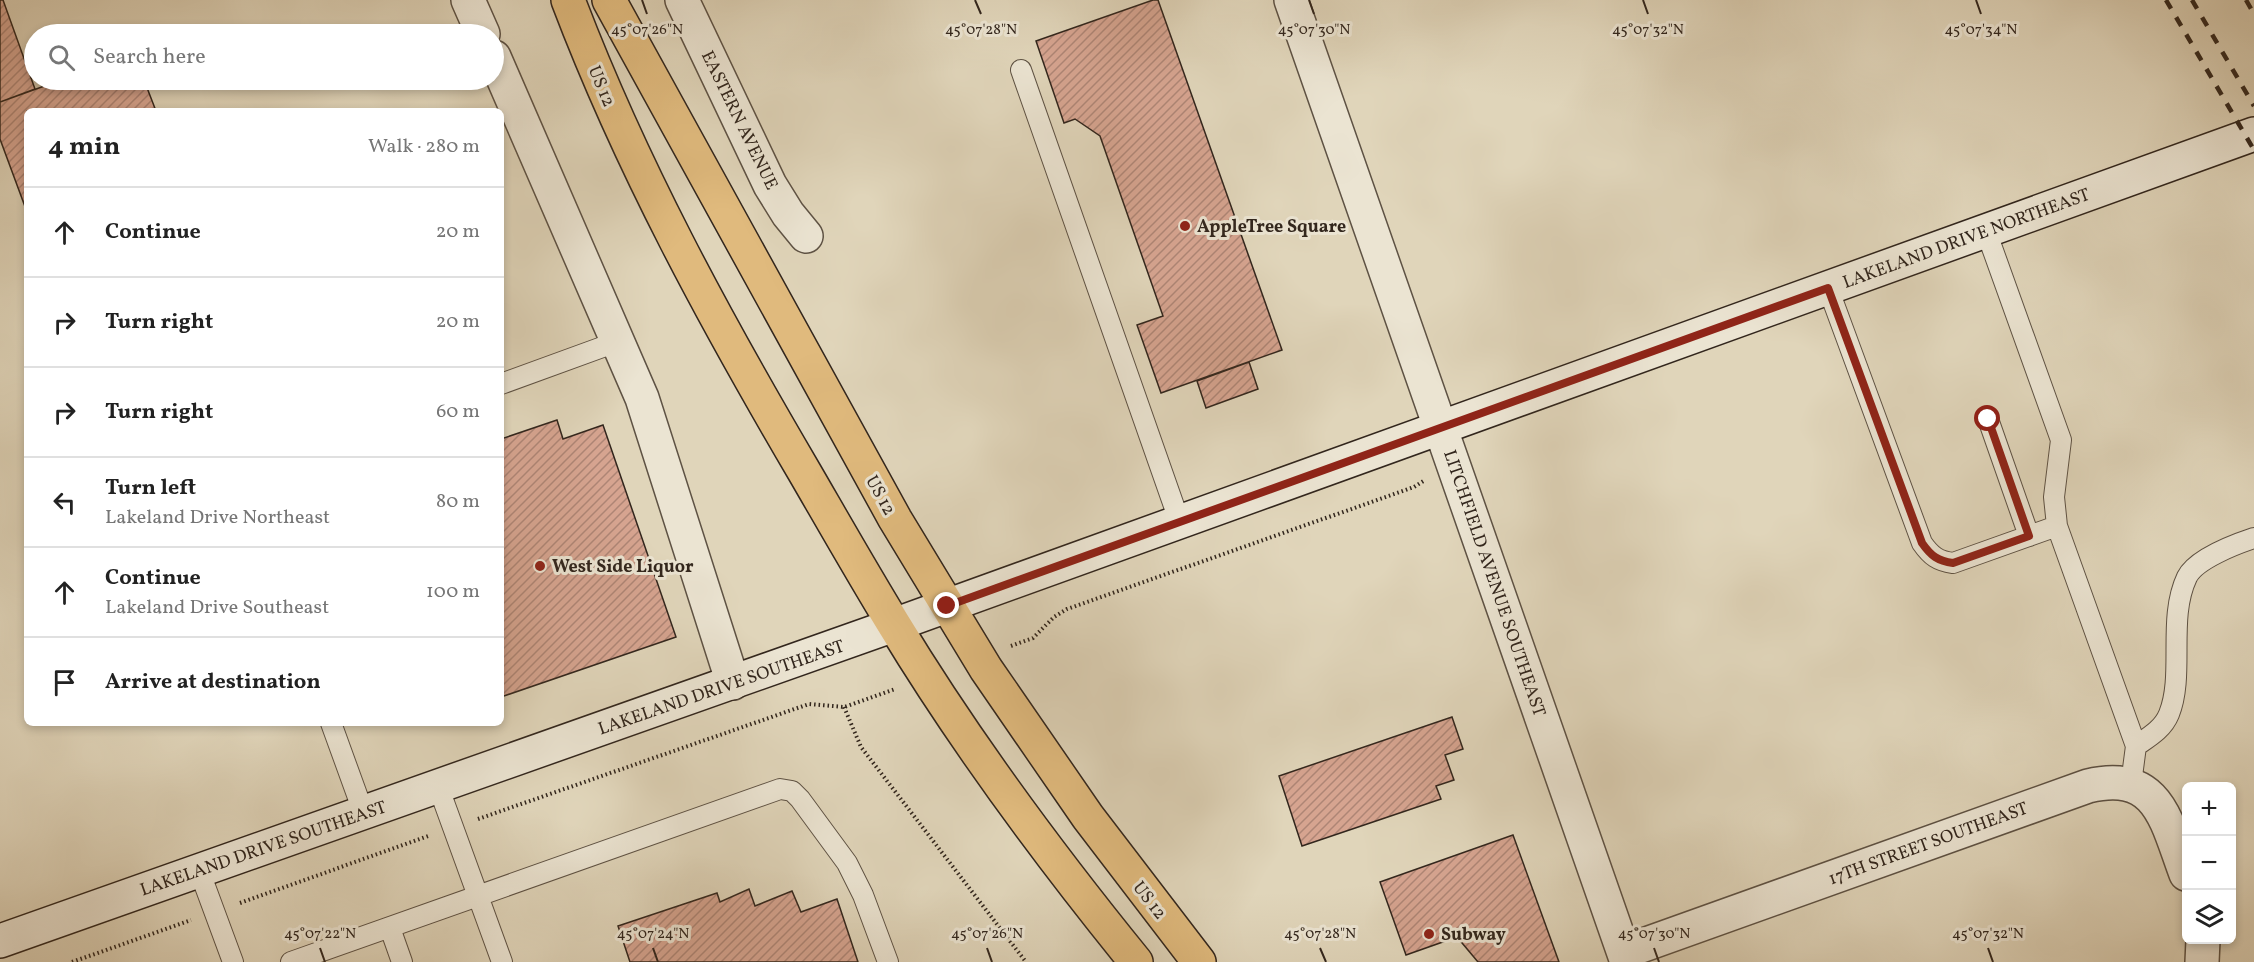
<!DOCTYPE html>
<meta charset="utf-8">
<style>
body{margin:0;font-family:Vollkorn,serif;background:#f2f2f2;color:#222}
.controls{position:absolute;right:18px;bottom:18px;display:grid;overflow:hidden;border-radius:9px;box-shadow:0 3px 9px #0003}
.controls button{width:54px;height:54px;display:grid;place-items:center;padding:0;border:0;border-bottom:2px solid #e0e0e0;background:#fff;color:#222;font:30px sans-serif}
.stop{position:absolute;width:18px;height:18px;margin:-14px;border:4px solid #8f2418;border-radius:50%;background:#fff}
.stop.end{background:#8f2418;border-color:#fff;box-shadow:0 2px 6px #0008}
.list{margin:0;padding:0;list-style:none}
h2{display:flex;justify-content:space-between;align-items:center;height:78px;margin:0;padding:0 24px;font-size:26px}
h2 small{font-size:20px;font-weight:400;color:#767676}
.list li{display:grid;grid-template-columns:39px 1fr auto;gap:18px;align-items:center;box-sizing:border-box;height:90px;padding:0 24px;border-top:2px solid #e0e0e0}
.list b{display:block;font-size:22px;white-space:nowrap}
.list p{margin:0;font-size:20px;white-space:nowrap;color:#767676}
.list em{font-size:20px;font-style:normal;color:#767676}
.icon{flex:none;width:33px;height:33px;fill:none;stroke:currentColor;stroke-width:2;stroke-linecap:round;stroke-linejoin:round}
.map{position:relative;flex:none;width:2254px;height:962px;overflow:hidden}
.search{position:absolute;background:#fff;box-shadow:0 3px 9px #0003;left:24px;top:24px;width:480px;height:66px;display:flex;align-items:center;gap:15px;box-sizing:border-box;padding:0 21px;border-radius:33px;color:#767676;font-size:22px}
.panel{position:absolute;background:#fff;box-shadow:0 3px 9px #0003;left:24px;top:108px;width:480px;height:618px;border-radius:9px}
.map>svg:first-child{display:block}
.building{fill:url(#building-hatch);stroke:#32261d;stroke-width:1.5}
.lines{fill:none;stroke-linecap:round;stroke-linejoin:round}
.lane-casing{stroke:#5e5244;stroke-width:22}
.street-casing{stroke:#5e5244;stroke-width:36}
.secondary-casing{stroke:#32261d;stroke-width:36}
.highway-casing{stroke:#32261d;stroke-width:36}
.path{stroke:#32261d;stroke-width:4;stroke-dasharray:1.5 3;stroke-linecap:butt}
.lane{stroke:#ebe4d2;stroke-width:20}
.street{stroke:#ebe4d2;stroke-width:33}
.secondary{stroke:#ebe4d2;stroke-width:33}
.highway{stroke:#e0ba7d;stroke-width:33}
.rail{stroke:#32261d;stroke-width:4.5;stroke-dasharray:10 10;stroke-linecap:butt}
.route{stroke:#8f2418;stroke-width:8}
.ticks{fill:none;stroke:#32261d;stroke-width:2}
.poi-dot{fill:#8f2418;stroke:#ebe4d2;stroke-width:2}
.labels{text-anchor:middle;stroke-width:6;stroke-linejoin:round;paint-order:stroke}
.street-label{font-size:18px;fill:#32261d;stroke:#ebe4d2}
.poi-label{font-size:18px;font-weight:bold;fill:#32261d;stroke:#ebe4d2;text-anchor:start}
.ticks-label{font-size:15px;text-anchor:middle;fill:#32261d;stroke:#ebe4d2;stroke-width:6;stroke-linejoin:round;paint-order:stroke}
</style>
<div class="map">
<svg width="2254" height="962" viewBox="0 0 2254 962">
<defs>
<pattern id="building-hatch" width="6" height="6" patternUnits="userSpaceOnUse" patternTransform="scale(1.5)"><rect width="6" height="6" fill="#d6a490"/><path d="M-1 1l2-2M0 6l6-6M5 7l2-2" fill="none" stroke="#ae8575"/></pattern>
</defs>
<rect width="100%" height="100%" fill="#e0d5ba"/>
<filter id="stains"><feTurbulence type="fractalNoise" baseFrequency=".00333" numOctaves="4"/><feColorMatrix values="0 0 0 0 .2 0 0 0 0 .09 0 0 0 0 .02 0 0 0 .5 -.17"/></filter>
<radialGradient id="worn" r=".72"><stop offset=".6" stop-color="#630" stop-opacity="0"/><stop offset="1" stop-color="#630" stop-opacity=".3"/></radialGradient>
<!-- building -->
<path class="building" d="M0,0H3L35,89L0,102Z
M1153,0H1158L1282,350L1161,393L1137,325L1163,316L1100,136L1075,119L1064,123L1036,41Z
M61,80H144L156,111H27V212L0,139V102Z
M1249,362L1258,389L1206,408L1197,381Z
M557,420L563,439L603,425L676,637L501,697V439Z
M1452,717L1463,749L1445,755L1454,780L1436,786L1441,799L1302,846L1279,776Z
M1513,835L1559,962H1478L1457,937L1406,955L1380,882Z
M749,889L755,906L792,891L801,912L837,899L858,962H630L618,926L717,893L720,902Z"/>
<g class="lines">
<defs>
<path id="lane" d="M1021,70L1180,523
M1986,231L2061,440L2054,497L2057,526L2136,746L2131,784
M1828,288L1922,543C1931,556 1938,561 1953,563L2057,526
M501,384L619,341
M1988,419L2029,536
M331,723L364,814
M2136,746C2149,737 2163,729 2169,714C2185,674 2167,619 2187,577C2196,559 2236,544 2254,538
M438,786L502,962
M199,870L233,962
M390,928L402,962
M291,962L780,789L792,791L800,799L847,863L863,895L888,962"/>
<path id="street" d="M468,0L483,34
M682,0L770,185L788,214L806,236
M1291,0L1627,962
M494,57L642,398L733,683
M1624,952L2088,786C2159,769 2166,821 2186,874
M2202,962L2203,940"/>
<path id="secondary" d="M0,941L894,625L2254,134"/>
<path id="highway" d="M568,0C631,166 715,320 805,473C834,523 863,574 893,623C965,742 1049,855 1136,962
M609,0L895,519L986,669L1088,817L1199,962"/>
</defs>
<!-- lane casing -->
<use href="#lane" class="lane-casing"/>
<!-- street casing -->
<use href="#street" class="street-casing"/>
<!-- secondary casing -->
<use href="#secondary" class="secondary-casing"/>
<!-- highway casing -->
<use href="#highway" class="highway-casing"/>
<!-- path -->
<path class="path" d="M1011,646L1033,638L1054,617L1067,609L1414,487L1425,480
M844,707L861,747L1026,962
M478,819L809,704L844,707L895,689
M240,903L428,836
M72,962L191,920"/>
<!-- lane -->
<use href="#lane" class="lane"/>
<!-- street -->
<use href="#street" class="street"/>
<!-- secondary -->
<use href="#secondary" class="secondary"/>
<!-- highway -->
<use href="#highway" class="highway"/>
<!-- rail -->
<path class="rail" d="M2166,0L2254,150
M2192,0L2254,106
M2246,0L2254,14"/>
</g>
<g class="lines">
<!-- route -->
<path class="route" d="M947,606L1828,288L1922,543C1931,556 1938,561 1953,563L2029,536L1988,419"/>
</g>
<!-- ticks -->
<path class="ticks" d="M642,0L647,14M975,0L981,14M1309,0L1314,14M1643,0L1648,14M1976,0L1981,14M320,948L325,962M653,948L658,962M987,948L992,962M1320,948L1326,962M1654,948L1659,962M1988,948L1993,962"/>
<!-- markers -->
<g class="poi-dot">
<circle cx="1185" cy="226" r="6"/>
<circle cx="540" cy="566" r="6"/>
<circle cx="1429" cy="934" r="6"/>
</g>
<g class="labels">
<!-- street labels -->
<g class="street-label">
<text transform="translate(602 86) rotate(67)" y="6">US 12</text>
<text transform="translate(740 120) rotate(64)" y="6">EASTERN AVENUE</text>
<text transform="translate(1966 238) rotate(-20)" y="6">LAKELAND DRIVE NORTHEAST</text>
<text transform="translate(881 495) rotate(61)" y="6">US 12</text>
<text transform="translate(1495 583) rotate(71)" y="6">LITCHFIELD AVENUE SOUTHEAST</text>
<text transform="translate(721 687) rotate(-19)" y="6">LAKELAND DRIVE SOUTHEAST</text>
<text transform="translate(1928 843) rotate(-20)" y="6">17TH STREET SOUTHEAST</text>
<text transform="translate(263 848) rotate(-19)" y="6">LAKELAND DRIVE SOUTHEAST</text>
<text transform="translate(1150 900) rotate(52)" y="6">US 12</text>
</g>
<!-- poi labels -->
<g class="poi-label">
<text x="1197" y="232">AppleTree Square</text>
<text x="552" y="572">West Side Liquor</text>
<text x="1441" y="940">Subway</text>
</g>
</g>
<g class="ticks-label">
<text x="647" y="34">45°07'26"N</text>
<text x="981" y="34">45°07'28"N</text>
<text x="1314" y="34">45°07'30"N</text>
<text x="1648" y="34">45°07'32"N</text>
<text x="1981" y="34">45°07'34"N</text>
<text x="320" y="938">45°07'22"N</text>
<text x="653" y="938">45°07'24"N</text>
<text x="987" y="938">45°07'26"N</text>
<text x="1320" y="938">45°07'28"N</text>
<text x="1654" y="938">45°07'30"N</text>
<text x="1988" y="938">45°07'32"N</text>
</g>
<rect width="100%" height="100%" filter="url(#stains)"/>
<rect width="100%" height="100%" fill="url(#worn)"/>
</svg>
<div class="controls">
<button>+</button>
<button>−</button>
<button><svg class="icon" aria-label="layers" viewBox="0 0 24 24"><path d="M12 4l9 5-9 5-9-5zM3 14l9 5 9-5"/></svg></button>
</div>
<div class="stop" style="left:1988px;top:419px"></div>
<div class="stop end" style="left:947px;top:606px"></div>
<div class="search"><svg class="icon" aria-label="search" viewBox="0 0 24 24"><circle cx="10" cy="10" r="6"/><path d="M15 15l6 6"/></svg>Search here</div>
<section class="panel">
<h2>4 min<small>Walk · 280 m</small></h2>
<ul class="list">
<li><svg class="icon" aria-label="ahead" viewBox="0 0 24 24"><path d="M12 20V5M6 11l6-6 6 6"/></svg><div><b>Continue</b></div><em>20 m</em></li>
<li><svg class="icon" aria-label="right" viewBox="0 0 24 24"><path d="M7 20v-9h11M14 6l5 5-5 5"/></svg><div><b>Turn right</b></div><em>20 m</em></li>
<li><svg class="icon" aria-label="right" viewBox="0 0 24 24"><path d="M7 20v-9h11M14 6l5 5-5 5"/></svg><div><b>Turn right</b></div><em>60 m</em></li>
<li><svg class="icon" aria-label="left" viewBox="0 0 24 24"><path d="M17 20v-9H6M10 6l-5 5 5 5"/></svg><div><b>Turn left</b><p>Lakeland Drive Northeast</p></div><em>80 m</em></li>
<li><svg class="icon" aria-label="ahead" viewBox="0 0 24 24"><path d="M12 20V5M6 11l6-6 6 6"/></svg><div><b>Continue</b><p>Lakeland Drive Southeast</p></div><em>100 m</em></li>
<li><svg class="icon" aria-label="arrive" viewBox="0 0 24 24"><path d="M6 21V4h12l-3 4 3 4H6"/></svg><div><b>Arrive at destination</b></div></li>
</ul>
</section>
</div>
